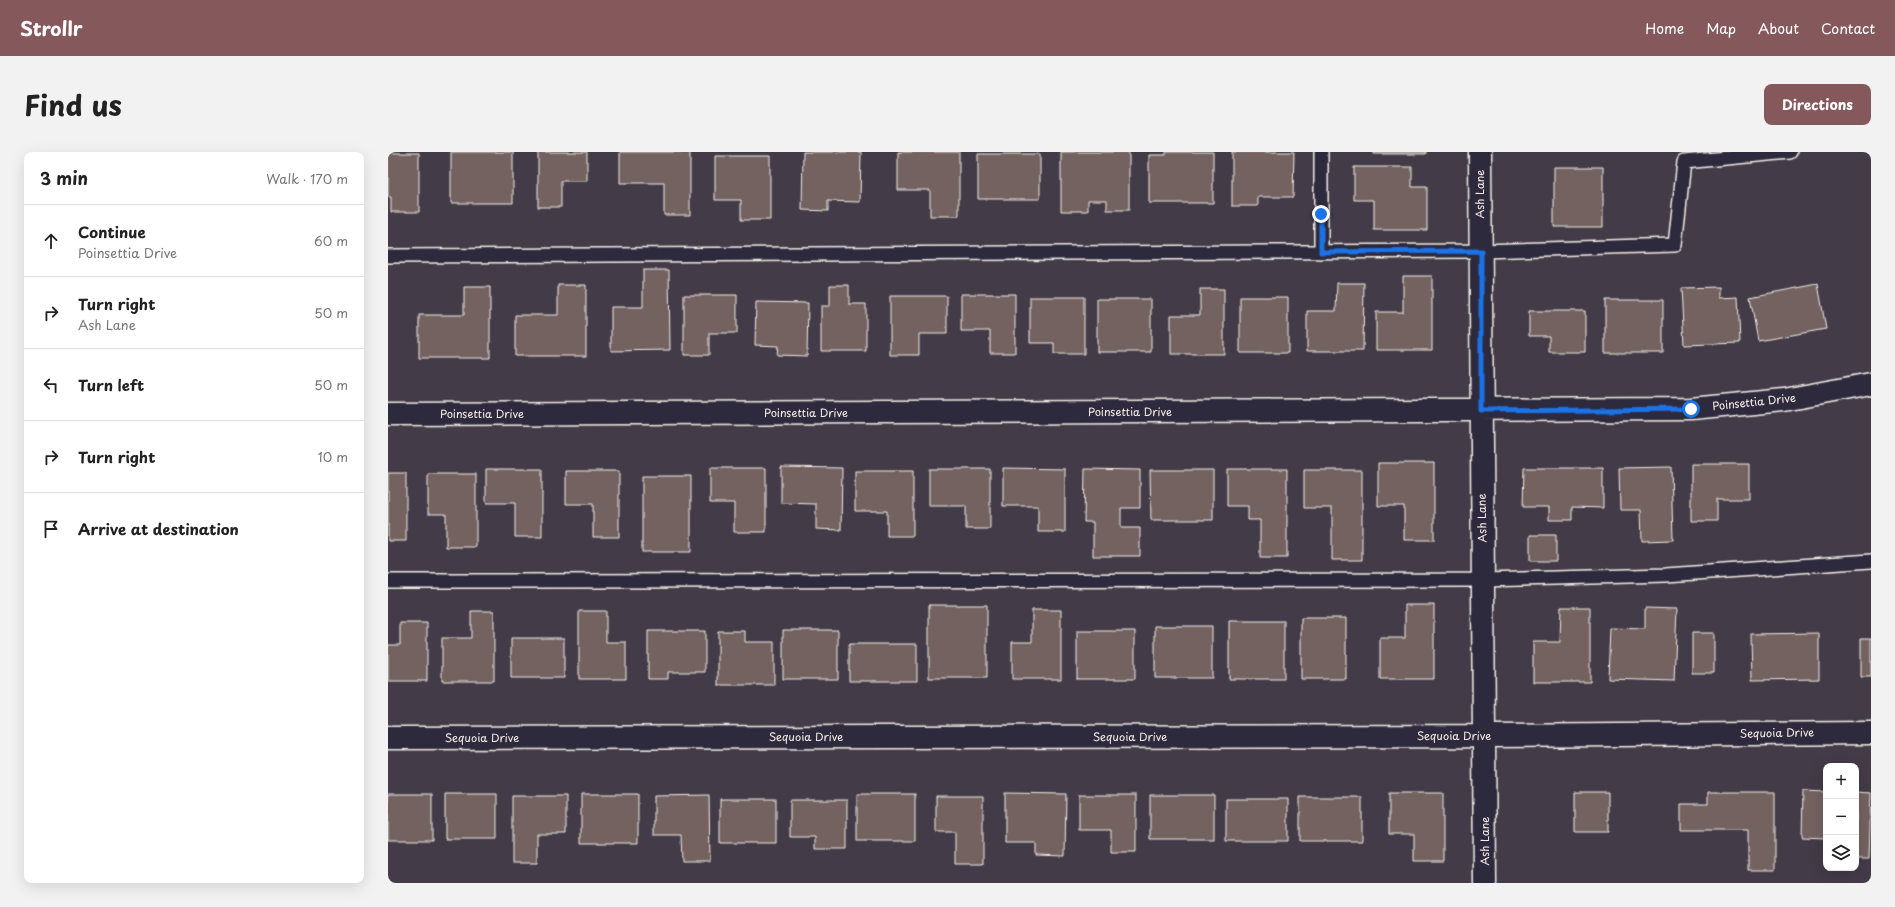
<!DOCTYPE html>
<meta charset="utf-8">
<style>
body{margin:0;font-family:"Playpen Sans",sans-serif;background:#f2f2f2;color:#222}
.controls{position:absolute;right:12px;bottom:12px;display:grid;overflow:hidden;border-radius:8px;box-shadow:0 4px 16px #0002}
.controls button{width:36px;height:36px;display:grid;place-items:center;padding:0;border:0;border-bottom:1px solid #e0e0e0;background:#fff;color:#222;font:20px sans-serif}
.stop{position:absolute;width:12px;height:12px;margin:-9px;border:3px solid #1a73e8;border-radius:50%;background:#fff}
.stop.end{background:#1a73e8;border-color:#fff;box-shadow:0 1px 4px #0008}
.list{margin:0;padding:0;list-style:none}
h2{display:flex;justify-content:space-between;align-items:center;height:52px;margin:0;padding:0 16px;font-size:17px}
h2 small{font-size:13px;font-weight:400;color:#767676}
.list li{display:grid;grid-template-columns:26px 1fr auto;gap:12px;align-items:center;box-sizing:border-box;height:72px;padding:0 16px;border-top:1px solid #e0e0e0}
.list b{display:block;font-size:15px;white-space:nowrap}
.list p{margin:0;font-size:13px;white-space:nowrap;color:#767676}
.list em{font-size:13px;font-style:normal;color:#767676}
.icon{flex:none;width:22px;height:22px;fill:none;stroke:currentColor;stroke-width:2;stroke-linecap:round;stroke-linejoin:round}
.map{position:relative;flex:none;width:1483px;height:731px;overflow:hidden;border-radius:8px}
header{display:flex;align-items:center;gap:24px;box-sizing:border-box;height:56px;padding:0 20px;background:#85585c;color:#fff}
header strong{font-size:19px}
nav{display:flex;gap:22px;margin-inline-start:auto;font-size:14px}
.intro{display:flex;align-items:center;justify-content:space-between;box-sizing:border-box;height:96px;padding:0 24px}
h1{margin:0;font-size:28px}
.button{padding:10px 18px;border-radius:8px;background:#85585c;color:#fff;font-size:14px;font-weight:700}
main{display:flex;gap:24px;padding:0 24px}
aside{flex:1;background:#fff;border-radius:8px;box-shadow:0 4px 16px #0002}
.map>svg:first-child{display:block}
.building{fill:#736260;stroke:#f4f1e8}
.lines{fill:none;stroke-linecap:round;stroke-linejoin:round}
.lane-casing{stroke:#f4f1e8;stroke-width:16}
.street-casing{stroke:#f4f1e8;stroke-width:25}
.lane{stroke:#2f2a3d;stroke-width:13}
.street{stroke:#2f2a3d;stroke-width:22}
.route{stroke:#1a73e8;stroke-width:5}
.labels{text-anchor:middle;stroke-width:4;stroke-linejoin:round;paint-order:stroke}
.street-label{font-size:11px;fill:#f4f1e8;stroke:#2f2a3d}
</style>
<header>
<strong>Strollr</strong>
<nav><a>Home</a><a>Map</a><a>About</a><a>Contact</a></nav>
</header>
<div class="intro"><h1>Find us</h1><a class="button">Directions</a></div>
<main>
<aside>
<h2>3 min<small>Walk · 170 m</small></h2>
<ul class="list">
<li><svg class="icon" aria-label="ahead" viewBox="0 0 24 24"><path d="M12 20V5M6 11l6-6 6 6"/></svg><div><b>Continue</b><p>Poinsettia Drive</p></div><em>60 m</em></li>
<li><svg class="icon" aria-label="right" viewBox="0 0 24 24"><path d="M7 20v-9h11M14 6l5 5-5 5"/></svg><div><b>Turn right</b><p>Ash Lane</p></div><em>50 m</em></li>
<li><svg class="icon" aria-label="left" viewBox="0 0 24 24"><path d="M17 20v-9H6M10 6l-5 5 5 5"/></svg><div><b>Turn left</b></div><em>50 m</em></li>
<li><svg class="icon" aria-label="right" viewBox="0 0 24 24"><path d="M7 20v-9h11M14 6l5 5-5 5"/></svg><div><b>Turn right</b></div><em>10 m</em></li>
<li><svg class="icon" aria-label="arrive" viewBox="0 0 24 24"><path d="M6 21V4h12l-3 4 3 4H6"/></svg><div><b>Arrive at destination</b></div></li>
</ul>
</aside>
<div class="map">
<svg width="1483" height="731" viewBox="0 0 1483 731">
<rect width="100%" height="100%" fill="#433b48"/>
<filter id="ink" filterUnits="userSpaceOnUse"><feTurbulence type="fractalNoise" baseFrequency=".025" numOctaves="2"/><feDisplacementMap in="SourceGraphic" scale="8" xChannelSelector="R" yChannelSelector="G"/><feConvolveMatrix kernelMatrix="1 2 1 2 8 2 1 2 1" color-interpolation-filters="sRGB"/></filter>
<g filter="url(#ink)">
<!-- building -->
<path class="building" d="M63,0H125V51H63Z
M150,0H199V29H173V55H150Z
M232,0H302V63H276V31H232Z
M415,0H473L472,50L440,49V59L414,58Z
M510,0H571V64H542V38H510Z
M673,0H741V58H719V48H700V59H673Z
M778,0H825V51H761V3H778Z
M844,0H906L905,45H870V54H844Z
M986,0H1038V2H986Z
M0,1H31V60H3V45H0Z
M590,2H652V47H590Z
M327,4H382V68H353V48H327Z
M966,15H1024V35H1039V78H986V48H966Z
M1166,15H1215V75H1166Z
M255,118H281L282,198L223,199V155H255Z
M1015,124H1044V198H988V160H1015Z
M949,131H976L975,199H919V159H948Z
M1430,132L1438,177L1370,189L1362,145Z
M170,133H198V204H127V163H170Z
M442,133H461V152H478V199H433V154H442Z
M76,135H102V206H31V163H76Z
M1331,135V146L1350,145L1352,191L1296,193L1293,136Z
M812,137H836V202H783V163H812Z
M573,142H627V201H602V179H573Z
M296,143H349V181H321V203H296Z
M502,144H559V182H531V203H502Z
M642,145H696V202H666V191H642Z
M852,145H900V201H852Z
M709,147H763V200H709Z
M1217,148H1275V201H1217Z
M368,150L420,151L419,204L389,203L390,194L367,193Z
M1141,159H1197V200H1161V184H1141Z
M990,311H1046V388H1016V354H990Z
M1303,312H1361V347H1329V369H1303Z
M393,315L454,316L453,378L428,377V352L393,351Z
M1283,315L1285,388L1254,389L1253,358H1232L1231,316Z
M322,316H378V380H346V351H322Z
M615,316L677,317V380H650V354H615Z
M1136,316H1215V356L1184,355V368H1161V355H1135Z
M98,317H154V385H127V351H98Z
M541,317H602V377H578V354H541Z
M697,317L752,318V356H733V376H752V404H705V370H696Z
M839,317H899V406H872V368H860V354H839Z
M762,318H825V368H763Z
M916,318H974V408H944V356H916Z
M178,319H231V385H205V352H178Z
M467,319H525V384H499V359H467Z
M0,321H18V389H0Z
M40,322H88V395H58V362H40Z
M254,324H303V400H254Z
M1142,383H1168V409H1142Z
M541,453H599V526H541Z
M1017,453H1046V527H992V486H1017Z
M1173,455H1202V530H1145V490H1172Z
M1257,456L1289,457L1286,529L1220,527L1222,476L1257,477Z
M644,458H673V527H624V490H644Z
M83,459H106V529H54V486H83Z
M191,459H218V490H238V527H191Z
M913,466H958V527H913Z
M841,469H896V527H841Z
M12,471H39V529H0V493H12Z
M767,474H824V526H767Z
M395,478H450V527H395Z
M260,479H317V520H280V527H260Z
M330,479H357V490H386V533H330Z
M689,479H747V527H689Z
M1304,481H1326V521H1304Z
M1431,481V527L1364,528L1363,482Z
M123,486H176V526H123Z
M1473,486H1483V525H1473Z
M461,492H529V529H461Z
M1415,639L1438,640V686L1414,685Z
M1187,640H1220V680H1187Z
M1320,640H1387V718H1360V678H1293V652H1320Z
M1468,640L1483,641L1481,707H1468Z
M617,641L678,642L677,704L648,703V691H617Z
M1001,641H1055V709H1026V682H1001Z
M0,642H44V688H0Z
M57,642H109V687H57Z
M193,642H250V691H193Z
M469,642H527V689H469Z
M321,643L322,709H294L293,683H266V644Z
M691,643H748V700H723V678H691Z
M762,643H826V687H762Z
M124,644H178V682H149V711H124Z
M548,644H595V712H567V680H548Z
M912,645H974V689H912Z
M332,647H388V691H332Z
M838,647H900V689H838Z
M402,648H459V697H427V685H402Z"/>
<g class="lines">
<defs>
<path id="lane" d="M933,0V100
M0,104L1093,99L1287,93L1296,10L1402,0
M0,429L1095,428L1278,423L1483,409"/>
<path id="street" d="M1092,0L1097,731
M0,262L1303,257L1396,248L1483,232
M0,586L1097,584L1483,581"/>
</defs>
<!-- lane casing -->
<use href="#lane" class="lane-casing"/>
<!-- street casing -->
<use href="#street" class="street-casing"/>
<!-- lane -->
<use href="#lane" class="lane"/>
<!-- street -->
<use href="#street" class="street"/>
</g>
</g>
<g class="lines" filter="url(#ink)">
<!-- route -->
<path class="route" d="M933,62V100L1093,99V259L1303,257"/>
</g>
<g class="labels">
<!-- street labels -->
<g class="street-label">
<text transform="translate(1092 42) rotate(-90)" y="4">Ash Lane</text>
<text transform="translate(1366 250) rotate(-6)" y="4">Poinsettia Drive</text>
<text x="742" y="264">Poinsettia Drive</text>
<text x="418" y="265">Poinsettia Drive</text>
<text x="94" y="266">Poinsettia Drive</text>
<text transform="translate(1094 366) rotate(-91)" y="4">Ash Lane</text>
<text transform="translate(1389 581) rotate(-1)" y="4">Sequoia Drive</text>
<text x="1066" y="588">Sequoia Drive</text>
<text x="418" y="589">Sequoia Drive</text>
<text x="742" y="589">Sequoia Drive</text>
<text x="94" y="590">Sequoia Drive</text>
<text transform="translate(1097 689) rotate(-90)" y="4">Ash Lane</text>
</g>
</g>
</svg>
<div class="controls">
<button>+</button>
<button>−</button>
<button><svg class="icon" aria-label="layers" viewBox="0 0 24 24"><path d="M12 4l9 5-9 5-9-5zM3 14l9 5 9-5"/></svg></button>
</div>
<div class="stop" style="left:1303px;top:257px"></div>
<div class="stop end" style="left:933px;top:62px"></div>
</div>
</main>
